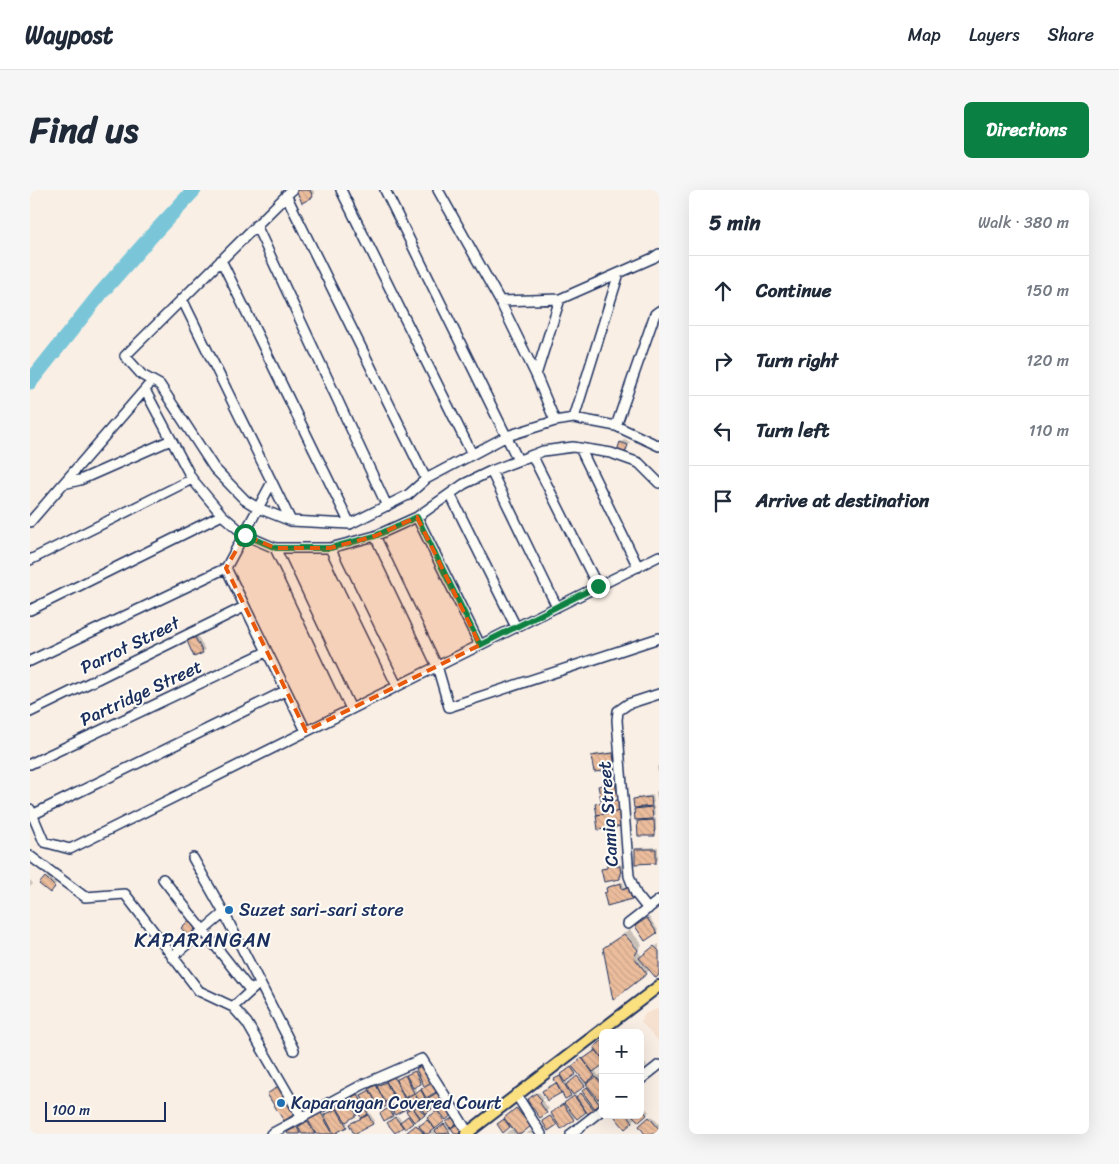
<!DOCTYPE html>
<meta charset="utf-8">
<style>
body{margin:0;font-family:Sriracha,sans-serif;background:#f6f6f7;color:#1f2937}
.controls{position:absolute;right:15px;bottom:15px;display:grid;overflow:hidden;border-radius:8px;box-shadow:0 5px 20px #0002}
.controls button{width:45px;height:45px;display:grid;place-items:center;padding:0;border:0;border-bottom:1px solid #e0e1e3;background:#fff;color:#1f2937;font:25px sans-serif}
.scale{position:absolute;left:15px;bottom:12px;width:121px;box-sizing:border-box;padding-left:5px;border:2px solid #1b2f5e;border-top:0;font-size:14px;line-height:18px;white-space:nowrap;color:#1b2f5e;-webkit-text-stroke:4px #fdfcf7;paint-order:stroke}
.stop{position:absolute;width:15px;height:15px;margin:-11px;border:4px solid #0b8043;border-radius:50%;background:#fff}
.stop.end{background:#0b8043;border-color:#fff;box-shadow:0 1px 5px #0008}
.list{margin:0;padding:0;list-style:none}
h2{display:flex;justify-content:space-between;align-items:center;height:65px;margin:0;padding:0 20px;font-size:21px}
h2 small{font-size:16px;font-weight:400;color:#747a83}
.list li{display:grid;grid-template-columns:32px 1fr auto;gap:15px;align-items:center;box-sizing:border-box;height:70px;padding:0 20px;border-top:1px solid #e0e1e3}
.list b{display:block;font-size:19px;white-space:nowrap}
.list em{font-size:16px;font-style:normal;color:#747a83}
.icon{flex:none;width:28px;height:28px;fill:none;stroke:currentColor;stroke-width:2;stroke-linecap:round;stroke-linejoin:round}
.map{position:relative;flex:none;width:629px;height:944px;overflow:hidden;border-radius:8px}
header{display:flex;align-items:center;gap:30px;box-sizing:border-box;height:70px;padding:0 25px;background:#fff;border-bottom:1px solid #e0e1e3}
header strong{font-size:24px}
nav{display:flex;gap:28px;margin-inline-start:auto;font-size:18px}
.intro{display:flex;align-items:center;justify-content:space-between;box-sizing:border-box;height:120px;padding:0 30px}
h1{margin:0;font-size:35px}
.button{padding:12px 22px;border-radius:8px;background:#0b8043;color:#fff;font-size:18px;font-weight:700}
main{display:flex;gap:30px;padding:0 30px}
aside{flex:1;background:#fff;border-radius:8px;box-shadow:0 5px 20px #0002}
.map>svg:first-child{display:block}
.built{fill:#f6e0cf}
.shadow{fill:#0003;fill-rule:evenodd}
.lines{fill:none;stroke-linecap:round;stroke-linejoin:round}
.river{stroke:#7ac6d8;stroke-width:15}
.building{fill:url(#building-back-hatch);stroke:#1b2f5e}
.minor-casing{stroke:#1b2f5e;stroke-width:12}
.major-casing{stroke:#1b2f5e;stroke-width:14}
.minor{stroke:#fdfcf7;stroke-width:9}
.major{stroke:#fbe080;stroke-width:10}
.route{stroke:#0b8043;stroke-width:6}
.marked{fill:#e8590c;fill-opacity:0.2;stroke:#e8590c;stroke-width:4;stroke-dasharray:10 6;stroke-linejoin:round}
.poi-dot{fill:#1f6fb2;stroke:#fdfcf7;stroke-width:2}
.labels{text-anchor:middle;stroke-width:4;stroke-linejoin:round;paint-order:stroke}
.street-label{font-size:18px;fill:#1b2f5e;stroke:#fdfcf7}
.poi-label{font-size:18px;fill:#1b2f5e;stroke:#fdfcf7;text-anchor:start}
.quarter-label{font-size:20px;letter-spacing:1px;fill:#1b2f5e;stroke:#fdfcf7}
</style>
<header>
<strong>Waypost</strong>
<nav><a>Map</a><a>Layers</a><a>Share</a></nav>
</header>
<div class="intro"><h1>Find us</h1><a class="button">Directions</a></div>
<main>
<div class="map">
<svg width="629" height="944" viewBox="0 0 629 944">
<defs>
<pattern id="building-back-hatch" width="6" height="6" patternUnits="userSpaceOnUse" patternTransform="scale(1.25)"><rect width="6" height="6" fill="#ecbd9c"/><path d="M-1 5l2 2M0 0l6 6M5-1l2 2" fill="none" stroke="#caa389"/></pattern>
</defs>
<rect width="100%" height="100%" fill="#faefe5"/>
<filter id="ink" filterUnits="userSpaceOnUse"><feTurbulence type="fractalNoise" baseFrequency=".02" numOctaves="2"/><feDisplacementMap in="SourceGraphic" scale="10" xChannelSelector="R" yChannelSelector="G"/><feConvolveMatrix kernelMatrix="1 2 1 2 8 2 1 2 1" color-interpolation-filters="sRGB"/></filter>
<g filter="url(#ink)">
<!-- built -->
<path class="built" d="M629,818V852L611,832L615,824Z"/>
<!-- shadow -->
<path class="shadow" d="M267,0H283L285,4L282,6Z
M594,250L600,252L595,262L591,253Z
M168,446L175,460L172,462L160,449Z
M585,562L587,576L585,579L563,566L565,564Z
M629,575V589L627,577Z
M587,591L590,603L588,605L569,597L572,594Z
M628,600L629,609H627L626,602Z
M623,605L624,612L620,616H624L625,625L622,629L626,628V642L624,644L609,645L608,629L605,619L608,616L604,609L607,607Z
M590,609L593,633L566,614L569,612Z
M628,657V670L626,672L606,660L608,658Z
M587,670L588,675L592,674L593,682L591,686L590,680L573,679L578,676V673L580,671Z
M18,686L26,694L20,701L11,693Z
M0,690L3,694L0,697Z
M593,692L595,698L600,696L604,706L601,708L578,701V698L580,696Z
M619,727L628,740L626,742L609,734Z
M600,740L612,754L608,761L612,766L629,754V783L626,786L620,780L584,808L574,758L579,753Z
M573,851V873L564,879L569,886L573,882V903L568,907L571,912L563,919L557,920L543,929L528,932L526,934L516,929L546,904L547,906L554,902L565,887L540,905L532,901L518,909L515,899L528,892L526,889L528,887L567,859ZM548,881L553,883L538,894L536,890Z
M610,867L617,876L610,881Z
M397,873L411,900L402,918L382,932L374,935L365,942L361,931L368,926L372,931L380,924V919L399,908L409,901L408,900L355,929L354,921L376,908L375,906L367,910L365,906L357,910L358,913L356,915L346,909L327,919L329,922L316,931L318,934L303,944H255L293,922L295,926L309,918L310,914L320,908L321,910L330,903L332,905L367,886L368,889L387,880ZM393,891L395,895L400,894L387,902L384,896Z
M509,902L514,908L512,910L519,919L510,926L501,908Z
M610,912L619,922L609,931L606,927L595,937L589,925H610Z
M490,915L503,931L489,944H475L483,938L481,935L474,941L471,932Z
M336,918L345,931L343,933L323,932L332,928L329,922Z
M409,919L411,921L425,920L396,944L378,943L389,933L391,936Z
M427,925L429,944H426L422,939L416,944H400Z
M622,926L629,934V944H617L612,933Z
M506,937L510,944H496Z"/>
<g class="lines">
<!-- river -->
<path class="river" d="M0,192L71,103L124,43L164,0"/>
</g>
<!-- building -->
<path class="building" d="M266,0H280L283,7L272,13Z
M590,252L598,255L595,263L587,261Z
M165,447L173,463L164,467L157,451Z
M583,563L585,580L564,582L561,566Z
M585,593L588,606L571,610L568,596Z
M621,607L622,616L604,618L603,609Z
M588,610L590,621L567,625L565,614Z
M622,617L623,629L605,630L604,619Z
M590,621L592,636L568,640L566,625Z
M624,630L625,646H608L607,631Z
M605,659H626V673L605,674Z
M585,671L586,676H590L591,686H590V689L574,692L571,679L577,678V673Z
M15,687L25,697L20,703L9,694Z
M591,693L592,699L598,697L602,709L577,716L574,703L577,702L576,698Z
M161,728L168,736L158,746L151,738Z
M617,728L627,743L615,751L605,736Z
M594,744L608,760L604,767L617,784L583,810L573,758Z
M624,756L629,761V785L626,788L609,768Z
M573,850V869L564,857Z
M566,860L573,870V875L563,882L553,869Z
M552,868L565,886L556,893L542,876Z
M394,874L403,892L394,896L386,879Z
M541,877L546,884L535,892L530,885Z
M385,881L391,894L383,898L376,885Z
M375,885L384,903L375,908L366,890Z
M530,886L541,906L535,909L524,889Z
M547,886L555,896L543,905L536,895Z
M364,887L374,908L367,912L356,891Z
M566,887L573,895V905L568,909L556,894Z
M356,892L364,908L355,912L347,896Z
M404,892L408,901L396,908L391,899Z
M526,893L531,903L517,911L512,901Z
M346,895L357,916L350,919L339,899Z
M249,896L266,923L254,931L237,904Z
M557,897L570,915L565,919L552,901Z
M340,900L345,911L336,916L331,905Z
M391,900L395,908L389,911L385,904Z
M410,901L415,909L404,916L398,908Z
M506,903L512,911L510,913L517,923L510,928L497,910Z
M551,903L564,920L558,924L546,907Z
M328,904L334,917L327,921L320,908Z
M385,904L389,912L381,916L377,908Z
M544,906L556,922L547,929L534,913Z
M317,909L327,925L316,932L306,916Z
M377,909L381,917L372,921L368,913Z
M397,910L402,919L395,924L389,914Z
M368,913L372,921L365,925L360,917Z
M417,914L424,923L416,930L409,921Z
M533,914L544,930L531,939L521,923Z
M387,916L395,925L391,928L384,919Z
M610,916L617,925L609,932L602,925H610Z
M382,917L390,928L384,932L376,921Z
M335,918L338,924L331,928L328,921Z
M359,918L363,926L354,931L350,923Z
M486,918L501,936L491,944H487L474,928Z
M307,919L317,937L304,944L294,925Z
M407,921L415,931L405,939L397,928Z
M291,923L303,944H286L278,930Z
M338,925L343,934L324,944L319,934Z
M588,925H598L603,932L595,939L585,927Z
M378,926L383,933L375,939L370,932Z
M425,926L429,932L420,938L416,932Z
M520,926L527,935L518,941L512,931Z
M365,927L373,937L365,943L357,933Z
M619,927L629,939V944H615L609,936Z
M474,929L480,937L473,943L467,934Z
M397,930L405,939L398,944H395L389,936Z
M277,931L285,944H272L268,937Z
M429,933L435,942L431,944H425L421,938Z
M414,934L420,943L408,944L405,941Z
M386,935L394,944H377L376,943Z
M267,937L270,944H258L257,942Z"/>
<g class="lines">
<defs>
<path id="minor" d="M262,0L95,166L112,185L130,195L184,278L215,310L228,318L261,331L320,334L378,305L396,289L477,246L525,231L544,228L586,236L629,256
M311,0L442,264
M355,0L488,270
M408,0L470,111L506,185L525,231
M256,5L396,289
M226,35L357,316
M191,70L320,334
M152,109L261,331
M470,111L530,109L623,68L629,64
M506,185L530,109
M115,200L162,289L192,325L215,345L245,358H300L345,346L387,327L434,294L461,281L513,261L543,257L581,263L609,273L629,293
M544,228L589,83
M586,236L625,124L629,121
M550,258L608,377
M502,265L568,397
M461,281L527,417
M242,292L196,378L276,541
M33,294L50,290L141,250
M420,304L486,437
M387,327L450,455
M0,332L118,196
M345,346L407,476L419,517L629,448
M245,358L321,519
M300,358L367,496
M0,370L162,289
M0,420L192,325
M0,471L196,378
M0,522L214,417
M0,574L236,462
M0,619L14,652L40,659L629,366
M2,625L255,501
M0,666L55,707L95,704L169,801L203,817L217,833L272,928
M163,668L194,723L264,860
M133,689L220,800
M618,719L606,704L599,686L587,530L588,521L598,514L629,504
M598,734L629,710
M142,767L194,723
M203,817L224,798
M610,890L629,875
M486,904L511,944
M241,944L332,895L392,869L439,944
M541,944L573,919"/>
<path id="major" d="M436,944L629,796"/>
</defs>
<!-- minor casing -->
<use href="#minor" class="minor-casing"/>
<!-- major casing -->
<use href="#major" class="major-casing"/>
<!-- minor -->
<use href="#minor" class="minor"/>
<!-- major -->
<use href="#major" class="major"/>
</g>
</g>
<g class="lines" filter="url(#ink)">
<!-- route -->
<path class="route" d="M215,345L246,358H300L345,346L387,327L450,455L568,396"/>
</g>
<!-- marked area -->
<path class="marked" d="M387,327L450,455L276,541L196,378L215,345L245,358H300L345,346Z"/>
<!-- markers -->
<g class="poi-dot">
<circle cx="199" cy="720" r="5"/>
<circle cx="251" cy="913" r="5"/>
</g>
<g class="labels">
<!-- street labels -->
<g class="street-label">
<text transform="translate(100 455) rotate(-26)" y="6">Parrot Street</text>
<text transform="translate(111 503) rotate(-25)" y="6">Partridge Street</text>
<text transform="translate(578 624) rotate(-94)" y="6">Camia Street</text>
</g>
<!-- poi labels -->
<g class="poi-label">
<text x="209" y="726">Suzet sari-sari store</text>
<text x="261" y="919">Kaparangan Covered Court</text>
</g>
<!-- quarter labels -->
<g class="quarter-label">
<text x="173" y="757">KAPARANGAN</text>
</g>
</g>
</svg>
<div class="controls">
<button>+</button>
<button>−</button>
</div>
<div class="scale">100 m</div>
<div class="stop" style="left:215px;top:345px"></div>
<div class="stop end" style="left:568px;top:396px"></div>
</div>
<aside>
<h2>5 min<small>Walk · 380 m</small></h2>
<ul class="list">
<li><svg class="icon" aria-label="ahead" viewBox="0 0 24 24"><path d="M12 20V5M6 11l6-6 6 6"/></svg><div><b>Continue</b></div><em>150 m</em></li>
<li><svg class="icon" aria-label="right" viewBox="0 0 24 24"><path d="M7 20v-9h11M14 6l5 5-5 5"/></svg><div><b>Turn right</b></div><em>120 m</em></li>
<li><svg class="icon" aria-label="left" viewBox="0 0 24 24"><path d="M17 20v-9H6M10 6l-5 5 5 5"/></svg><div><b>Turn left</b></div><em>110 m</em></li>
<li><svg class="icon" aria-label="arrive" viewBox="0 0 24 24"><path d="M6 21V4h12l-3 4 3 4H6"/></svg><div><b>Arrive at destination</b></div></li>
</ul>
</aside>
</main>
